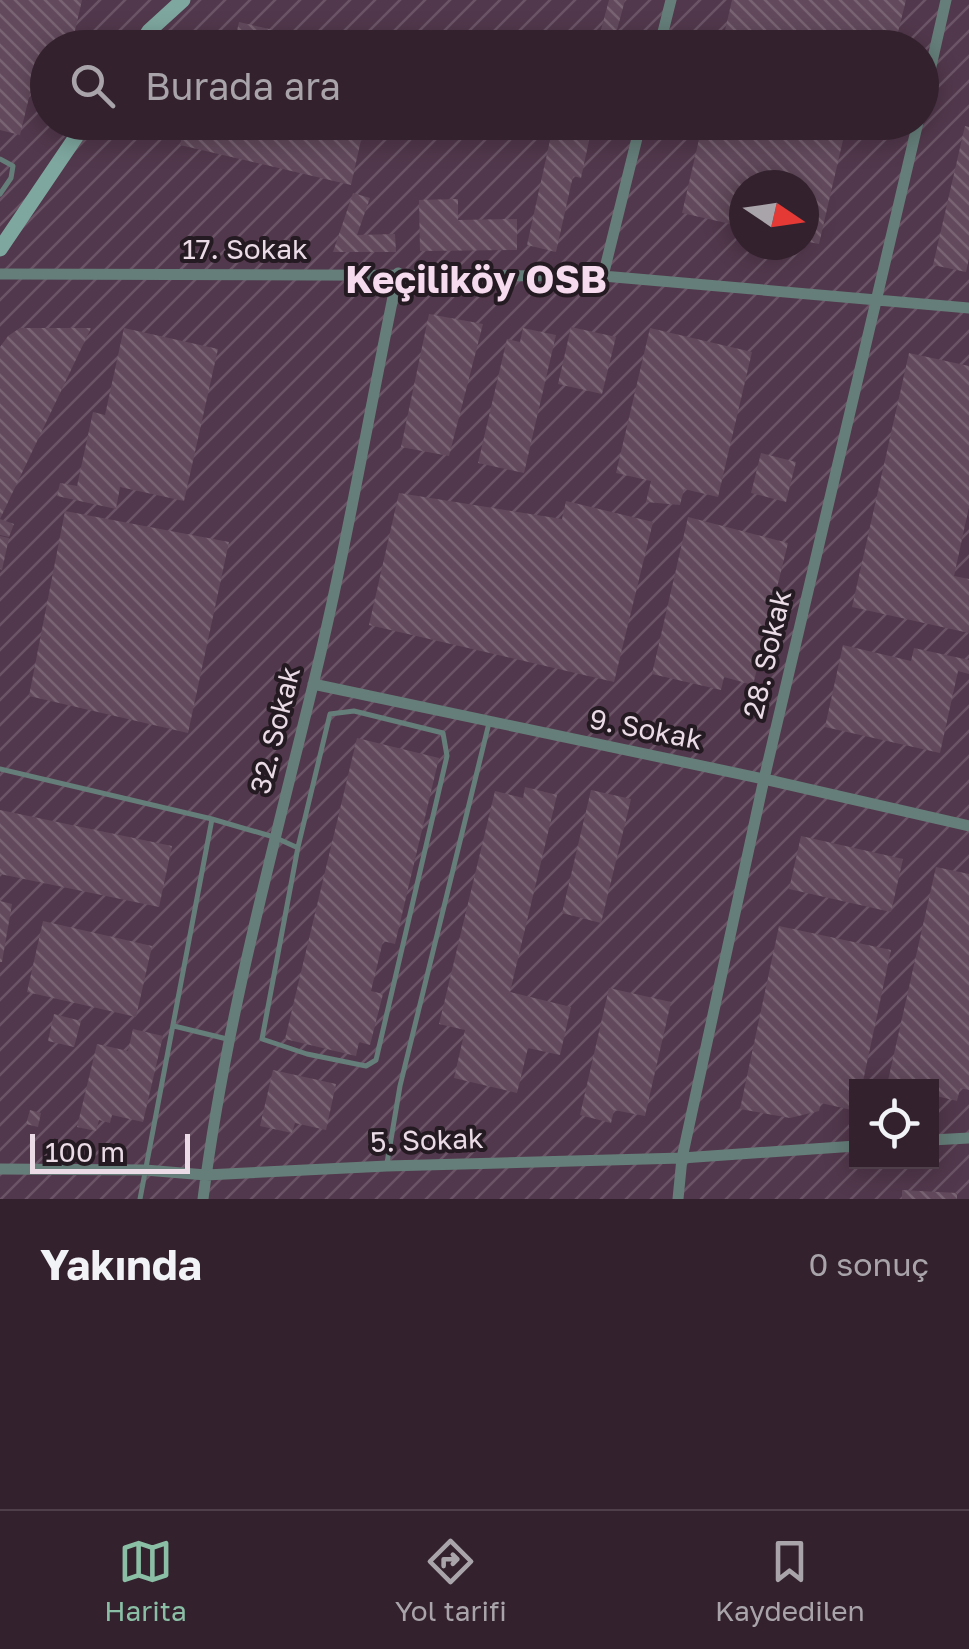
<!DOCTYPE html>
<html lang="tr">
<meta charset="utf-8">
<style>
body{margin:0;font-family:"Golos Text",sans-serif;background:#3b2a36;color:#f1f3f6}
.controls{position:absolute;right:30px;bottom:30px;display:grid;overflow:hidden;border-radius:0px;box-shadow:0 5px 25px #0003}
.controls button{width:90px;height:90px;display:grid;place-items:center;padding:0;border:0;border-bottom:2px solid #4e3f4a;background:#33222e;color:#f1f3f6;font:50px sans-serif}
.compass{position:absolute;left:729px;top:170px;width:90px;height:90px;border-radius:50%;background:#33222e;box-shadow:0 5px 25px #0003;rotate:103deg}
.scale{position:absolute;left:30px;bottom:25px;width:160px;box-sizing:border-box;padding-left:10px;border:5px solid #eadbe6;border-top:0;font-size:28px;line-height:35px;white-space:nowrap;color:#eadbe6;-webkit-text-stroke:8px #241a21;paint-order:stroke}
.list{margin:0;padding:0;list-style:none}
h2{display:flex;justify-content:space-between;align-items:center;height:130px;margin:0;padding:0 40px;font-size:42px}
h2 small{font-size:32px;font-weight:400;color:#a9a4aa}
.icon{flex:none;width:55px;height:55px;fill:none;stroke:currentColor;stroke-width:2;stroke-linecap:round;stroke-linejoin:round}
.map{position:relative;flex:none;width:969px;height:1199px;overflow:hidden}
.search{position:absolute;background:#33222e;box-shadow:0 5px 25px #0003;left:30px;right:30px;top:30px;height:110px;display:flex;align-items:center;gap:25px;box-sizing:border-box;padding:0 35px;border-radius:55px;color:#a9a4aa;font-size:38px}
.sheet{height:310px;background:#33222e}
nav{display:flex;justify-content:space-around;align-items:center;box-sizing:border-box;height:140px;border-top:2px solid #4e3f4a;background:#33222e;font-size:28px;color:#a9a4aa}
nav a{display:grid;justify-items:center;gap:5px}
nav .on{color:#8abfa5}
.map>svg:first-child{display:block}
.industrial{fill:url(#industrial-furrows);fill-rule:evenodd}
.building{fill:url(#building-back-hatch)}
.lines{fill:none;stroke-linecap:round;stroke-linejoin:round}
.lane{stroke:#657e79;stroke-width:5}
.street{stroke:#657e79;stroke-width:11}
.secondary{stroke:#7ea79f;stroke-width:15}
.labels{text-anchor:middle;stroke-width:8;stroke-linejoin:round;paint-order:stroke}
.street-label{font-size:28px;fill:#eadbe6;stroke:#241a21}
.district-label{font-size:38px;font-weight:bold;fill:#f6daee;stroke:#241a21}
</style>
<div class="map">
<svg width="969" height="1199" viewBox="0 0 969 1199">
<defs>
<pattern id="industrial-furrows" width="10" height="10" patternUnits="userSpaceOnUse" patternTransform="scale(2.5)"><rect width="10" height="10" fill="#52384c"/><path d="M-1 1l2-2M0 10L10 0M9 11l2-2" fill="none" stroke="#6b5466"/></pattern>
<pattern id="building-back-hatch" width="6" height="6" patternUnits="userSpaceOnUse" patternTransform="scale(2.5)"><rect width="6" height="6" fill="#624a5c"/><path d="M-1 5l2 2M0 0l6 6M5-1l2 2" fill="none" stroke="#796473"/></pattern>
</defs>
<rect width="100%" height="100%" fill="#442e3e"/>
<!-- industrial -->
<path class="industrial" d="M0,0H969V1199H0ZM48,48H922V122H48ZM744,185H804V245H744ZM856,1086H932V1162H856Z"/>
<!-- building -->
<path class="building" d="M0,0H82L71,48H48V75L35,72L20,135L0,130Z
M609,0H625L613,45L598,41Z
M732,0H906L894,48H721Z
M239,22L342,46V48H233Z
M570,40L596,46V48H569Z
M185,122H365L351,185L180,145Z
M554,122H593L581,178L573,176L556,252L527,245Z
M703,122H763L843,140L819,244L804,241V185H744V227L682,213Z
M965,126L969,127V258L966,272L933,265Z
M353,193L370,198L357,235L395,234L396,252H333Z
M458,199V220L517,219V250L420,251L419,200Z
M429,314L483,324L449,456L401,447Z
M571,327L616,337L602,394L558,384Z
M20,328H91L0,519V347L8,336Z
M124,328L218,349L184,501L120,487L116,509L57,496L60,483L77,486L93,412L105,415Z
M523,328L556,335L524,473L478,463L507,339L520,342Z
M650,328L752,352L718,497L684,489L680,505L646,502L651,481L616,473Z
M909,353L969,366V507L954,576L969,579V633L852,607Z
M761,453L796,462L786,502L751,493Z
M399,493L562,519L566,501L653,522L614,682L369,625Z
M65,511L229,542L188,733L29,696Z
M688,517L788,543L753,685L724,677L721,690L652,674Z
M0,519L14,524L9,537L0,535Z
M0,536L9,538L2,570L0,569Z
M843,645L911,661L914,648L969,660V674L958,671L940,753L825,727Z
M357,738L439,758L395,944L383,941L371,991L383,994L370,1045L359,1042L356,1056L285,1039Z
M525,787L557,795L510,992L571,1007L560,1055L528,1048L517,1093L454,1078L465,1030L439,1024L495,791L523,798Z
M591,790L631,799L601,923L562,913Z
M0,810L172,846L159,907L0,874Z
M801,836L903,859L891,912L789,889Z
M936,867L969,874V1090L960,1088L957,1101L932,1095V1086L887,1085Z
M0,901L12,904L2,962H0Z
M43,921L152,946L136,1017L27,992Z
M779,926L891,950L862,1086H856V1111L821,1103L819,1111L790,1118L740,1109Z
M609,988L671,1002L645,1116L614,1110L611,1123L580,1115Z
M54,1014L81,1021L74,1047L48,1041Z
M133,1029L163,1036L143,1122L112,1115L110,1123L99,1120L96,1131L77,1127L97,1044L128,1051Z
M273,1070L336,1084L326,1130L295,1123L292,1133L260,1126Z
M30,1110L41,1113L38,1127L26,1124Z
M902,1190L957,1193V1199H902Z"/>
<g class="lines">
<!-- lane -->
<path class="lane" d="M0,159L13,166L11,178L0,194
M354,711L443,733L447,756L376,1060L366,1066L307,1054L262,1039L298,847L330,714Z
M0,769L212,819L274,837L296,847
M174,1026L227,1039
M387,1163L400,1086L489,723
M140,1199L212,819"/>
<!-- street -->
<path class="street" d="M659,48L671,0
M922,106L946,0
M0,274L603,276L969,308
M603,276L641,122
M313,684L764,779L969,826
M932,1140L969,1138
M0,1169L145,1170L206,1175L387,1166L682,1158L856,1146
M203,1199C225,1026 271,857 312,689C346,552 369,411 398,273
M678,1199L682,1158L764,779L918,122"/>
<!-- secondary -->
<path class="secondary" d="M138,48L149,31L183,0
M0,249L86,122"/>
</g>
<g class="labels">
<!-- street labels -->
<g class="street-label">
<text x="245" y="259">17. Sokak</text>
<text transform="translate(767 654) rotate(-77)" y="10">28. Sokak</text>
<text transform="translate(646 729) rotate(11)" y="10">9. Sokak</text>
<text transform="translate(275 730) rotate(-76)" y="10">32. Sokak</text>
<text transform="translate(427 1140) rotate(-2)" y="10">5. Sokak</text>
</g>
<!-- district labels -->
<g class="district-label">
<text x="476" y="293">Keçiliköy OSB</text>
</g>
</g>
</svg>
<div class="controls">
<button><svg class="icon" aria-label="locate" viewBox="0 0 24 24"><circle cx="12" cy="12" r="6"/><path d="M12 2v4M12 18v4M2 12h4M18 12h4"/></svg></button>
</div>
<svg class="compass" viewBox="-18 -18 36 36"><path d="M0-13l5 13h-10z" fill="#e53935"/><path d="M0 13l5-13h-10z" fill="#a9a4aa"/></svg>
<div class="scale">100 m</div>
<div class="search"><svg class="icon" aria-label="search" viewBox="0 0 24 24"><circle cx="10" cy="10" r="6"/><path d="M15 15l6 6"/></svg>Burada ara</div>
</div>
<section class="sheet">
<h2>Yakında<small>0 sonuç</small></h2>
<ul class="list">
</ul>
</section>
<nav>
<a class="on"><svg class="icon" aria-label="map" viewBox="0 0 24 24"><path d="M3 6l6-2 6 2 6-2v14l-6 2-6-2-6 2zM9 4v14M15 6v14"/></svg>Harita</a>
<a><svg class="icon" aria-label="directions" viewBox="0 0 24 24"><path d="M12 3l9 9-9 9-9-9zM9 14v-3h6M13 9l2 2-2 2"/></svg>Yol tarifi</a>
<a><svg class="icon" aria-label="saved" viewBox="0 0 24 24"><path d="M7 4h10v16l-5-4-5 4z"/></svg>Kaydedilen</a>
</nav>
